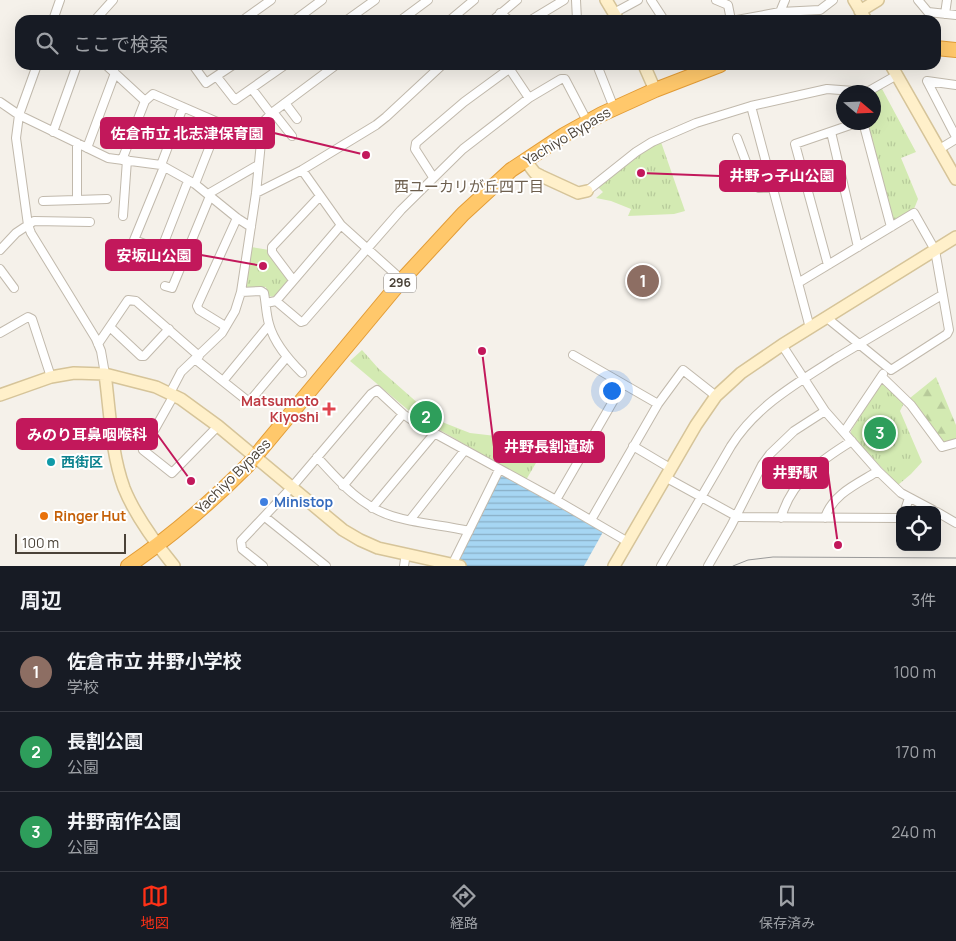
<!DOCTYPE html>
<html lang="ja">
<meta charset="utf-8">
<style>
body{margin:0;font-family:Manrope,"Noto Sans JP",sans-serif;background:#20242c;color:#f1f3f6}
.controls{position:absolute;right:15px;bottom:15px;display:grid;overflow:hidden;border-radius:10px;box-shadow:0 5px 20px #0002}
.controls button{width:45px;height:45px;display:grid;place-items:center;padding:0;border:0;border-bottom:1px solid #363941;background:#171b24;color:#f1f3f6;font:25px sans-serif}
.compass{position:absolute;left:836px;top:85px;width:45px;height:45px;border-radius:50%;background:#171b24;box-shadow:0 5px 20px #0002;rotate:109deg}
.scale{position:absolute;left:15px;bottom:12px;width:111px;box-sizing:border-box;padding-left:5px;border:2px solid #4a4238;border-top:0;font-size:14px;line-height:18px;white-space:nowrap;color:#4a4238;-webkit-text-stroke:4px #fff;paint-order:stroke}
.you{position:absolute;left:611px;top:390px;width:18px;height:18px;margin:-12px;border:4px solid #fff;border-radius:50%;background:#1a73e8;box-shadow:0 0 0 8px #1a73e833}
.badge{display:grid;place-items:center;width:32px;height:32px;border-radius:50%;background:#ff3117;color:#fff;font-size:16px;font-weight:700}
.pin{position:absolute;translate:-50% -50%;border:2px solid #fff;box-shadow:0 1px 5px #0006}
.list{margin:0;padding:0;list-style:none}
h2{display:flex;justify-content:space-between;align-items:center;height:65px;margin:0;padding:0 20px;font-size:21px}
h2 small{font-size:16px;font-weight:400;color:#9ea1a6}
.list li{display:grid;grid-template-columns:32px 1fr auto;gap:15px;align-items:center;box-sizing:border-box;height:80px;padding:0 20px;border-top:1px solid #363941}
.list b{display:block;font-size:19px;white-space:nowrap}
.list p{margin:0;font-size:16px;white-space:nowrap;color:#9ea1a6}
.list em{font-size:16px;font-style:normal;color:#9ea1a6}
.icon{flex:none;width:28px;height:28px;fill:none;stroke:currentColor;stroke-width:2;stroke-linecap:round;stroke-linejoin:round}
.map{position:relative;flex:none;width:956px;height:566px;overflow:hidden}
.search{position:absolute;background:#171b24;box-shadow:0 5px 20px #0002;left:15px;right:15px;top:15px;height:55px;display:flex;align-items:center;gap:12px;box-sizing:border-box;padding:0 18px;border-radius:15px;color:#9ea1a6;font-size:19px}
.sheet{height:305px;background:#171b24}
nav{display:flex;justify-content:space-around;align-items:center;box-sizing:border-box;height:70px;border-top:1px solid #363941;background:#171b24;font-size:14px;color:#9ea1a6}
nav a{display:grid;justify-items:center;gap:2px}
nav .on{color:#ff3117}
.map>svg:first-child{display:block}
.forest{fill:url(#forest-firs)}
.park{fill:url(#park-tufts)}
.water{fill:url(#water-rules)}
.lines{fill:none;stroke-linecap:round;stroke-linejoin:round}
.street-casing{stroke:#c1b9ac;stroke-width:10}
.secondary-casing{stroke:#d6c499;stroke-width:14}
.highway-casing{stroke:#e29c37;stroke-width:16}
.street{stroke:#fff;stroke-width:8}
.secondary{stroke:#fff0ca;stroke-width:11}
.highway{stroke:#ffc86b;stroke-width:14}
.tram{stroke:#999;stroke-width:1}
.health-dot{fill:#e0444e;stroke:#fff;stroke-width:2}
.culture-dot{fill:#0f9aa8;stroke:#fff;stroke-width:2}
.shop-dot{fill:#3f7fe0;stroke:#fff;stroke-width:2}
.food-dot{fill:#e8710a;stroke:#fff;stroke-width:2}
.labels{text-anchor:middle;stroke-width:4;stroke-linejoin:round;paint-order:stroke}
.shield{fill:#fff;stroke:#807b74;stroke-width:1}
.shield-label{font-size:12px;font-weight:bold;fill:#4a4238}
.street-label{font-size:14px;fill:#4a4238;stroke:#fff}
.health-label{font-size:14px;font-weight:bold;fill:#be3a42;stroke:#fff;text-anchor:end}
.culture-label{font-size:14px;font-weight:bold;fill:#0d838f;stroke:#fff;text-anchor:start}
.shop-label{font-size:14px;font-weight:bold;fill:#366cbe;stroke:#fff;text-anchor:start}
.food-label{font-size:14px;font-weight:bold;fill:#c56008;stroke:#fff;text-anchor:start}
.neighbourhood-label{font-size:15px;fill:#6d5f4e;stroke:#fff}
.leader{fill:none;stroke:#c2185b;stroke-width:2}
.callout-dot{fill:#c2185b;stroke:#fff;stroke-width:2}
.callout{fill:#c2185b;stroke:#c2185b;stroke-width:2}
.callout-label{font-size:15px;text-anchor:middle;font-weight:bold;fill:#fff}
</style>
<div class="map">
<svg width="956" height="566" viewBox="0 0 956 566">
<defs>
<pattern id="forest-firs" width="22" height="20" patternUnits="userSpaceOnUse" patternTransform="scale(1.25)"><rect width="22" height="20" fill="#d3eab2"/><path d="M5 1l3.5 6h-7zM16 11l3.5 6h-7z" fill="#b7ca9a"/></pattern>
<pattern id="park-tufts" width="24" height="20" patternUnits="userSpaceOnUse" patternTransform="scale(1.25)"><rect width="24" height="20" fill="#d3eab2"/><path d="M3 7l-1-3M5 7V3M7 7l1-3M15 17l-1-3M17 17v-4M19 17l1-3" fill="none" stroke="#b7ca9a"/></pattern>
<pattern id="water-rules" width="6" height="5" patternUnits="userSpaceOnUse" patternTransform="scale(1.25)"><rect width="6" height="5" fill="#a6d6f3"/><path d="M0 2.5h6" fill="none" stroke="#89afc6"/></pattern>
</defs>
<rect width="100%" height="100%" fill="#f5f1ea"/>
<!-- forest -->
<path class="forest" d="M936,377L956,425V440L942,443L910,398Z"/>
<!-- park -->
<path class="park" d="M881,87L916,152L901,158L918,199L914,209L895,220L891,219L867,123L874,122V92Z
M661,142L685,211L674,214L628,216L631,209L611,201L596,198L603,192L597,186L637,155Z
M251,247L269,250L268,252L289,280L275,297L267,296L266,287L246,289L244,288Z
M362,350L378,368L437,420L470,433L496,436L510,444L543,451L526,480L414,415L350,361Z
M880,384L885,385L904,403L900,411L922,462L911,474L898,485L851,435V431Z"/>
<!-- water -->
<path class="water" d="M504,476L603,532L584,566H462L457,562L499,477Z"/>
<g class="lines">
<defs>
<path id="street" d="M576,0L577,20
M651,0L664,20
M716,0L728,5L731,20
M918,0L928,12L956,15
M780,12L785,0
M500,13L509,20
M614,13L638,0
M945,14L947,0
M53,20L60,0
M95,20L113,0
M243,20L271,0
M295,20L322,0
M347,20L375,0
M401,20L428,0
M450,20L474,0
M493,20L517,0
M531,20L564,0
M737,20L780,12L820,10L833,0
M37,65L19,115L16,138L28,225L31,233L96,339L101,351L105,374
M106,65L145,101
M193,65L206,83L233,65
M507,65L529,98
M597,65L614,108
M217,77L235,100L285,65
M956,85L927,81L956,137
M252,89L271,114
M0,102L19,115L108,158L161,165L195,184L237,218L251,227
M285,103L297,119
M751,106L810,328
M273,112L292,136
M863,122L891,227
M53,132L77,65
M831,132L858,247
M737,138L755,186L759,188L773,187
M77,143V200L107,199
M87,148L115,73
M938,150L956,139
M122,160L145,101L153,94L261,141
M161,165L183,107
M164,167L134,240L161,250L188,181
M302,170L341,225L402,280
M433,177L415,149L416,143L464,102L509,69
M195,184L219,123
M587,191L636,152L652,142L696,123L751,106L827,89L867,92L897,75
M256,193L302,170L376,125L386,117L442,65
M208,194L258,165
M43,201L77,200
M123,216L127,160
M0,250L16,233L34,221L90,222
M156,262L161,250
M828,265L795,144L859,122
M0,269L14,288
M293,280L272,252V247L320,196
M798,283L914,213L935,250L949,330L947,334L891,370L827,318
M165,286L172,288L210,196
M241,292L261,291L264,293C266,303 266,314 269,324C274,343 288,359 302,373
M276,301L341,225
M266,303L276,301L301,322L304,321L401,210L463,149L529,98L561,79H565L587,121
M225,326L199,310L197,306L237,218
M110,327L141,356H144L169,329
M0,333L28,317L32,319L51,377
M98,344L128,300L136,301L199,356
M782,345L825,411L878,471L901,493L933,510
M573,355L658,404
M195,359L249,402L286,358
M882,377L911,405L942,447L956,443
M223,381L269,325
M170,393L181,372L222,333L235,311L241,292L256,193L263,122L273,112L336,65
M174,395L143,450L172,473L218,426
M844,432L883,374
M633,446L665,465
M317,457C339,481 360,506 392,516C417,524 444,525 469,531
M665,477L736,516L741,517L900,518
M343,486L403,414
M556,500L623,384
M372,508L434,434
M905,510L909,498
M937,512L956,523
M265,517L326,566
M781,518C791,481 821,460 852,441
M825,518C832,494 859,483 878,471
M410,520L465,450
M591,520L658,404L683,370L716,396
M453,563L499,470
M263,566L242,549L241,541L292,487L371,394L377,390L403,414L416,423L556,500L628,542
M404,566L406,553
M661,566L731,446C756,406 797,383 836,358C871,337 907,316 942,295
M708,566L731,526L762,465L770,454L794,431L825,411"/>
<path id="secondary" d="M606,0L618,20
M854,0L866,20
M860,11L878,0
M644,65L655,90
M891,65L956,179
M525,160L535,173L541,176L578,193L587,191
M105,374C110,411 111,453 124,488C134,513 157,545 174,566
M0,395L51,377L74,373L105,374L156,387L181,399L218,426L343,530L360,540L378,548L460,566
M614,566L696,425L716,396L728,385L741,373L782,345L956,237"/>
<path id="highway" d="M936,48L956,50
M128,566C172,536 211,502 248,465L402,280L463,214L511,170L564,135L602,114L655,90L720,65"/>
</defs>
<!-- street casing -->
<use href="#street" class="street-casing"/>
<!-- secondary casing -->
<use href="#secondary" class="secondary-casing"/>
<!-- highway casing -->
<use href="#highway" class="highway-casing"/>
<!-- street -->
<use href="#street" class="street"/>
<!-- secondary -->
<use href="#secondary" class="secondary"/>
<!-- highway -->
<use href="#highway" class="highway"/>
<!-- tram -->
<path class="tram" d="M733,566L748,560L773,557L956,558"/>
</g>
<!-- markers -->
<path class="health-dot" d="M326.5 401.5h5v5h5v5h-5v5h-5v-5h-5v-5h5z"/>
<circle class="culture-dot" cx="51" cy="462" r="5"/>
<circle class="shop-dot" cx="264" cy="502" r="5"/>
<circle class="food-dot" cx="44" cy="516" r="5"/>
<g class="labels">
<!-- shield labels -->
<rect class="shield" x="384" y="273.5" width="32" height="19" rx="4"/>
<g class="shield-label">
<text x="400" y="287">296</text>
</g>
<!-- street labels -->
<g class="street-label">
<text transform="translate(567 136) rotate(-31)" y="5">Yachiyo Bypass</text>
<text transform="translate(233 476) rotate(-45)" y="5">Yachiyo Bypass</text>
</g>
<!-- health labels -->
<g class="health-label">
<text x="319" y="406">Matsumoto<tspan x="319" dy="16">Kiyoshi</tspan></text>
</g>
<!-- culture labels -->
<g class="culture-label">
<text x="61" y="467">西街区</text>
</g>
<!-- shop labels -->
<g class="shop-label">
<text x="274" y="507">Ministop</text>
</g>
<!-- food labels -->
<g class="food-label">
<text x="54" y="521">Ringer Hut</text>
</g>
<!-- neighbourhood labels -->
<g class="neighbourhood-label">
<text x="469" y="192">西ユーカリが丘四丁目</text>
</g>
</g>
<!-- callouts -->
<path class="leader" d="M366 155L274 133M641 173L720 176M263 266L201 255M191 481L157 434M482 351L494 447M838 545L828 473"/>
<g class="callout-dot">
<circle cx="366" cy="155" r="5"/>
<circle cx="641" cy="173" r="5"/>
<circle cx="263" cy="266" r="5"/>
<circle cx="191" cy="481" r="5"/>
<circle cx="482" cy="351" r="5"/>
<circle cx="838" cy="545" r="5"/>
</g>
<g class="callout">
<rect x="101" y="118" width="173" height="30" rx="5"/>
<rect x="720" y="161" width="125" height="30" rx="5"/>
<rect x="106" y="240" width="95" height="30" rx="5"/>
<rect x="17" y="419" width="140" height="30" rx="5"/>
<rect x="494" y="432" width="110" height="30" rx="5"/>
<rect x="763" y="458" width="65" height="30" rx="5"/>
</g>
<g class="callout-label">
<text x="187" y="139">佐倉市立 北志津保育園</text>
<text x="782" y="181">井野っ子山公園</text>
<text x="154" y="261">安坂山公園</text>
<text x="87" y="440">みのり耳鼻咽喉科</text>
<text x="549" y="452">井野長割遺跡</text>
<text x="795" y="478">井野駅</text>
</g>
</svg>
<div class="controls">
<button><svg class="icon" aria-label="locate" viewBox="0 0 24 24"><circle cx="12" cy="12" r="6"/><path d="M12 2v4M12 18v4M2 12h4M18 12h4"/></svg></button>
</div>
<svg class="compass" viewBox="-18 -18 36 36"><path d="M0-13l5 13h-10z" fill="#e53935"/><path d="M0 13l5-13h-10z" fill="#9ea1a6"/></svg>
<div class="scale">100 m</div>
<div class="you"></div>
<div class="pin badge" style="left:643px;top:281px;background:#8d6e63">1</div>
<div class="pin badge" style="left:426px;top:417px;background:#2e9e5b">2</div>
<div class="pin badge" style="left:880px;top:433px;background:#2e9e5b">3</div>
<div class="search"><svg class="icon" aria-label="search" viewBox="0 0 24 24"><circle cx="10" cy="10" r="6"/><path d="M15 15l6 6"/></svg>ここで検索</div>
</div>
<section class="sheet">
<h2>周辺<small>3件</small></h2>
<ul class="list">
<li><span class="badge" style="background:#8d6e63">1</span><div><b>佐倉市立 井野小学校</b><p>学校</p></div><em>100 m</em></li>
<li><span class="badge" style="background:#2e9e5b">2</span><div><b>長割公園</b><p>公園</p></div><em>170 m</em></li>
<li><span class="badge" style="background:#2e9e5b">3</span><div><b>井野南作公園</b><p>公園</p></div><em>240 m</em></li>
</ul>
</section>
<nav>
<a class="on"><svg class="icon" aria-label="map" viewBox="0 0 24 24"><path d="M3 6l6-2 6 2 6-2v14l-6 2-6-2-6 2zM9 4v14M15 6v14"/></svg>地図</a>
<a><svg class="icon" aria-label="directions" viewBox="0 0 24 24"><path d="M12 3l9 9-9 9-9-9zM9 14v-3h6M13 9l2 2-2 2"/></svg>経路</a>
<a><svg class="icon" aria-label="saved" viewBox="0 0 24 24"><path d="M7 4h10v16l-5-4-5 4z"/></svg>保存済み</a>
</nav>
